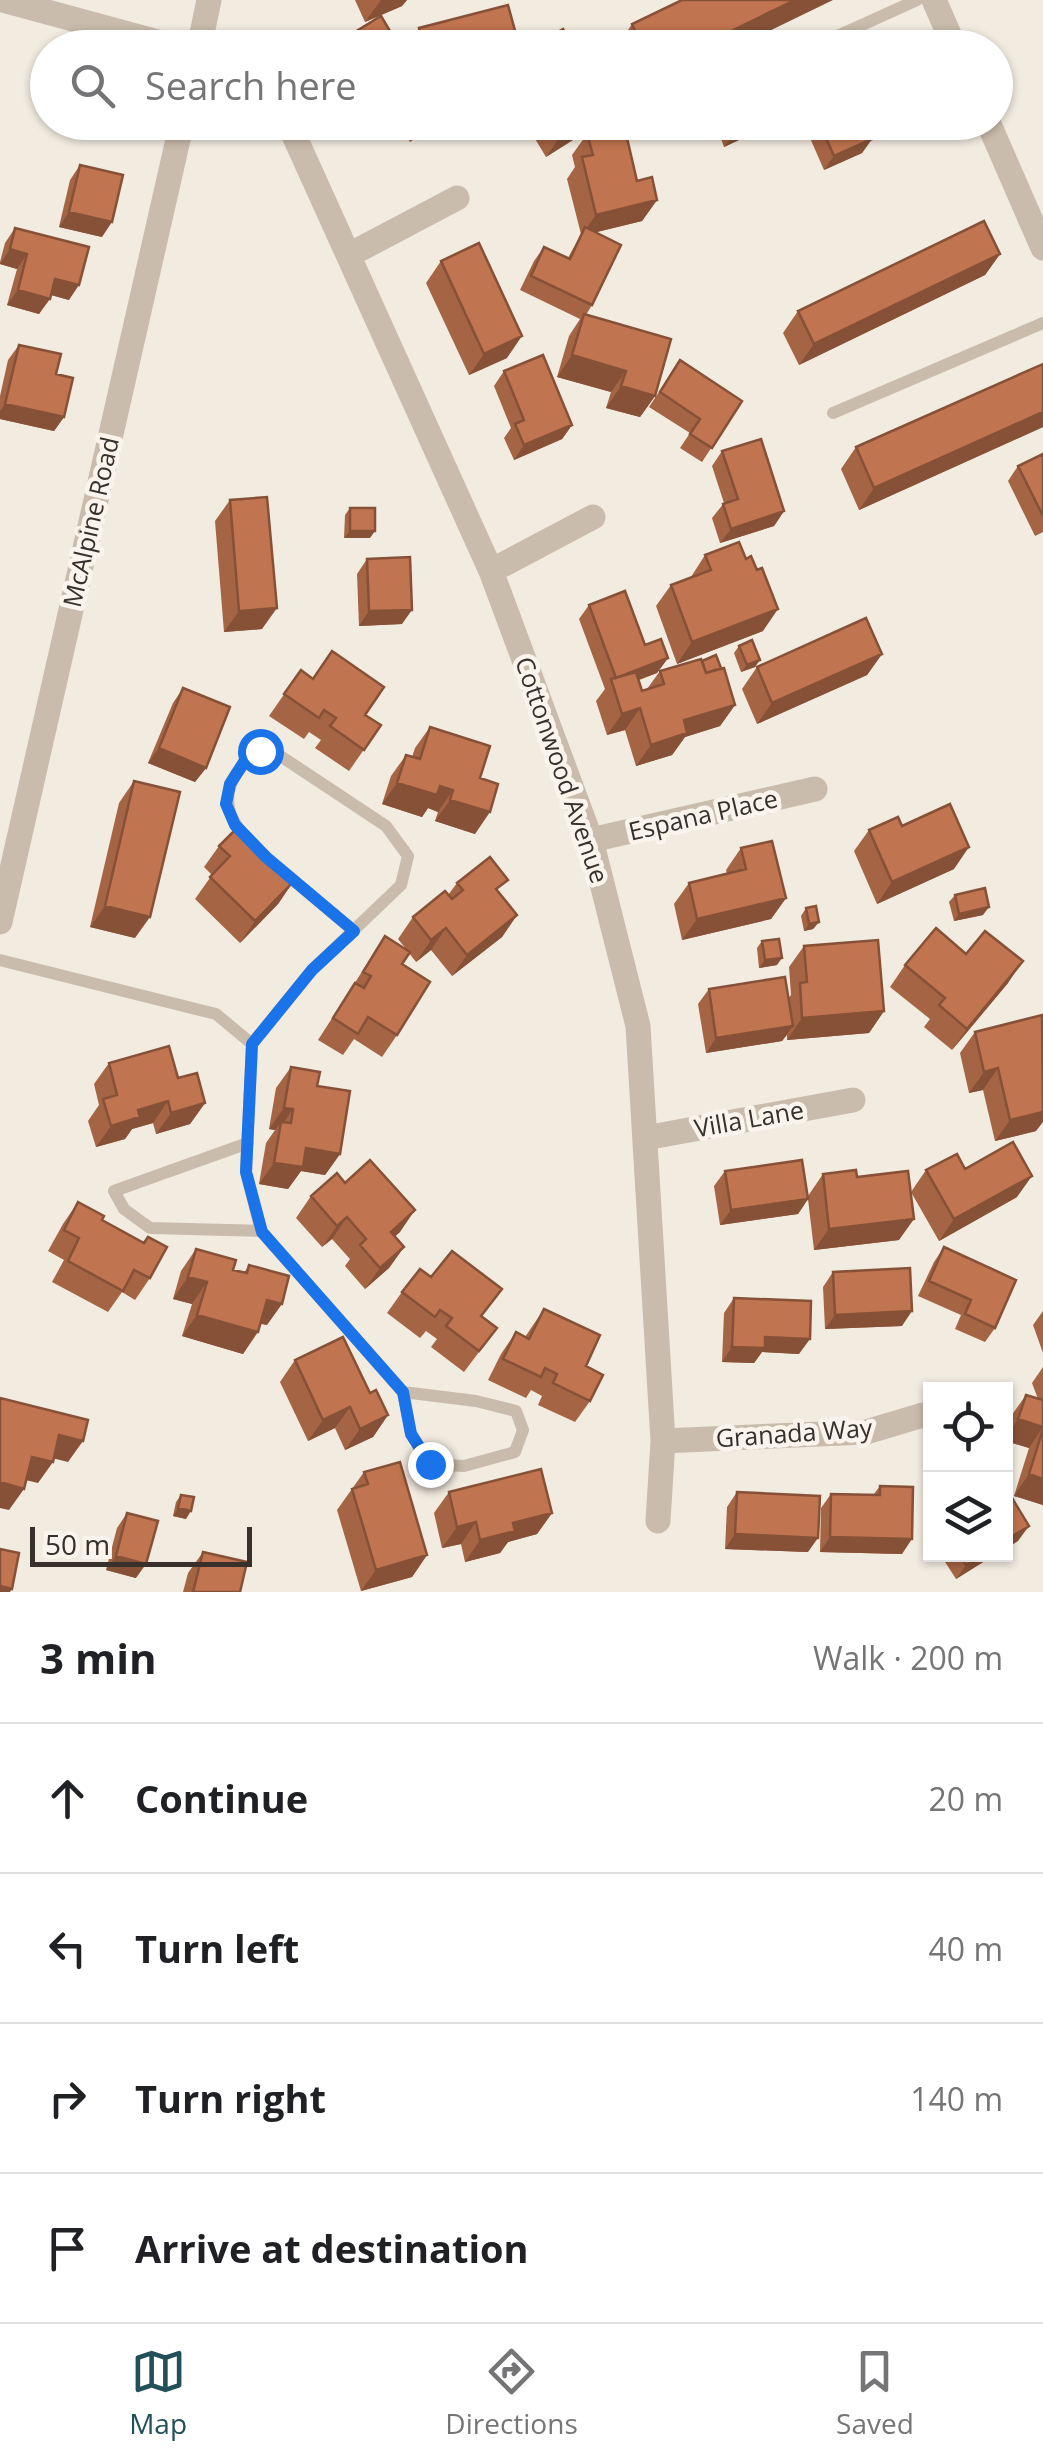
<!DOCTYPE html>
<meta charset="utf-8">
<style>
body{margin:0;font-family:"Open Sans",sans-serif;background:#f6f6f6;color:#202124}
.controls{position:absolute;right:30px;bottom:30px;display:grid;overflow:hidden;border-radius:0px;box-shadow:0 2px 8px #0004}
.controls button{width:90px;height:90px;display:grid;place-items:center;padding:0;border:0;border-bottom:2px solid #e0e0e0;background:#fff;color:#202124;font:50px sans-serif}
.scale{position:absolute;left:30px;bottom:25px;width:222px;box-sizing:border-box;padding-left:10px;border:5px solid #38302a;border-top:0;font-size:28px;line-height:35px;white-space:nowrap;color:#38302a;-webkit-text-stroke:8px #faf4ec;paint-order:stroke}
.stop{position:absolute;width:30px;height:30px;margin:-22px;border:8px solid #1a73e8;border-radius:50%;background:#fff}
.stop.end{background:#1a73e8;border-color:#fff;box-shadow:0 2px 10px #0008}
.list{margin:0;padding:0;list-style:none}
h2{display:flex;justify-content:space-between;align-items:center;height:130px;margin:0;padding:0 40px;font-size:42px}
h2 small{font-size:32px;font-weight:400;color:#757577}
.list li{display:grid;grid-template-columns:65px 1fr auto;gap:30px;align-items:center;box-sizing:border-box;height:150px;padding:0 40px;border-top:2px solid #e0e0e0}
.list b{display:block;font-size:38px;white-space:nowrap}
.list em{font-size:32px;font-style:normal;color:#757577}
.icon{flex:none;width:55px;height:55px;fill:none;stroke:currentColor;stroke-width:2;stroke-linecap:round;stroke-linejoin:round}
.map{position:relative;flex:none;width:1043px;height:1592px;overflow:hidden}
.search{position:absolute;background:#fff;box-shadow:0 2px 8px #0004;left:30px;right:30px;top:30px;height:110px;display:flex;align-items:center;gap:25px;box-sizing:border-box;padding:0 35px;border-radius:55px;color:#757577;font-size:38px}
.sheet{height:730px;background:#fff}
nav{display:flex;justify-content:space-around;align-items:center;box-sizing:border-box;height:140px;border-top:2px solid #e0e0e0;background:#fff;font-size:28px;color:#757577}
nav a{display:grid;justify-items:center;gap:5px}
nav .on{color:#215058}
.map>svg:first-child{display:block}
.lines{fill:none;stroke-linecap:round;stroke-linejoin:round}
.service{stroke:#cabcac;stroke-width:12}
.minor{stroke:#cabcac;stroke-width:25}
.tertiary{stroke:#cabcac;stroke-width:25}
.wall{fill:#a56444}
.shaded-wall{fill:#865137}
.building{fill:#c0744f;stroke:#865137;stroke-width:2.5}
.route{stroke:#1a73e8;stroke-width:12}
.labels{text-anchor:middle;stroke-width:9;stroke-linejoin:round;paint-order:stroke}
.street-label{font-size:25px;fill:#38302a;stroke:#faf4ec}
</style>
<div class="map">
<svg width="1043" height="1592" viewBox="0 0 1043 1592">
<rect width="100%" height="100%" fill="#f2ebe0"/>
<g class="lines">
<!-- service -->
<path class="service" d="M811,48L917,0
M833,413L1043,323
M246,837C216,806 226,774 260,751L282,757L386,826L408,856L401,885L312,970L252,1044
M267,858L354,931
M0,960L216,1014L252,1044L246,1172L261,1231L403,1392L411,1434L430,1464L464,1466L515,1452L523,1430L516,1411L476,1401L403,1392
M248,1143L114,1191L124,1209L150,1228L261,1231"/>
<!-- minor -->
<path class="minor" d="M3,0L180,48
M934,0L955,48
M288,122L491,571L591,840L638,1026L663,1441L658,1521
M988,122L1043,248
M349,255L457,198
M491,571L593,517
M591,840L815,789
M645,1138L853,1100
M663,1441L866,1432L923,1415"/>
<!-- tertiary -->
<path class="tertiary" d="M199,48L209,0
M0,922L182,122"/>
</g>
<!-- wall -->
<path class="wall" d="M355,0H407L402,6L365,22Z
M632,24L734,48H616Z
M419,28L519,45L518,48H410L409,43Z
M342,40L400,48H336Z
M364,122H402L375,139Z
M403,122H422L420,135L410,142L400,127Z
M525,122H597L595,126L546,157Z
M715,122H761L762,125L756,132L724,147Z
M803,122H865L872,139L862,153L824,170Z
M587,134L657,200L642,221L596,232L592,305L586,315L655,396L640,417L606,408L611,392L557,377L569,336L580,319L520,290L534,261L544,247L568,258L581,234L567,179L575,167L572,155Z
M80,165L102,237L59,227L70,180Z
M15,228L69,300L51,295L39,314L7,305L17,269L0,264V262L5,243Z
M1000,254L985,275L799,365L783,333L798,311Z
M441,261L507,358L469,375L426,283Z
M19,345L56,374L64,417L54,431L0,419V396L8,360Z
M680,360L742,401L702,462L680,448L690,433L649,407Z
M1043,364V427L859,510L841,469L856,447Z
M504,371L572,425L562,439L514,460L504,438L511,428L494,386Z
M722,451L784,511L774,526L720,543L712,518L724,503L712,466Z
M1043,454V532L1035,536L1008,481L1018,466Z
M230,500L262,629L224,632L215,521Z
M350,508L370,538H344L345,515Z
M705,555L763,631L677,664L656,606L671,585L691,577Z
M367,559L402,624L359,626L357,574Z
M589,605L645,645L668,658L657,673L639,680L642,691L647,689L660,671L735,705L720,726L685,737L672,755L636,766L625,730L607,735L596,701L605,689L579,619Z
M739,646L755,667L741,672L734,653Z
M882,654L867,675L757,724L742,689L757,667Z
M301,670L381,725L349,771L315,748L321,740L309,732L304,739L269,716Z
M183,688L206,768L195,782L148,763L173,703Z
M430,727L480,778L475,834L435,821L438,812L428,808L422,817L382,804L391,776L406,755L412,757L415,748Z
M134,781L135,938L90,927L119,803Z
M902,826L954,869L877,904L854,851L869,830Z
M219,846H256L293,882L278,904L240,943L195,899L212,875L204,867Z
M741,848L786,898L771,919L682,940L674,904L689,883L727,874L726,870Z
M457,883L499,893L517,915L502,937L452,976L431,950L416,962L409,953L402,964L397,1035L382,1057L354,1039L343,1055L318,1040L385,936L406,949L398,939L413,917L448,895Z
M955,895L983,915L954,921L949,902Z
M806,908L819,922L813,929L804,931L801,916Z
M762,941L777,965L759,968L757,948Z
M804,946L884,1011L869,1033L787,1040V1035L782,1041L706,1053L698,1004L709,989L788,999L791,995L789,967Z
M966,954L1008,983L952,1050L924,1027L930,1019L890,987L905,965Z
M975,1032L1036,1131L995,1141L983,1090L969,1093L960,1053Z
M109,1063L178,1078L205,1103L190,1124L156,1134L153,1123L132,1129L125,1139L96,1147L88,1121L99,1105L94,1084Z
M291,1067L317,1086L340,1154L325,1175L301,1171L288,1189L259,1184L266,1143L275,1130L269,1129L276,1088Z
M965,1169L1017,1197L939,1241L911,1192L926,1170Z
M725,1171L808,1196L823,1174L857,1177L899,1240L814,1250L808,1199L798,1214L720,1225L714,1186Z
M345,1183L400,1232L395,1236L404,1247L389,1268L365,1289L345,1266L350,1259L332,1239L322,1247L296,1218L311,1196Z
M78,1202L102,1220L144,1243L148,1237L150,1278L135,1300L122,1292L108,1312L52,1282L64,1260L48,1251L63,1224Z
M944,1247L995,1328L985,1342L955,1329L961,1315L918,1296L934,1262Z
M196,1249L233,1270L244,1273L249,1265L267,1325L261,1324L243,1354L182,1336L192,1304L173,1299L181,1271Z
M833,1272L902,1326L825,1329L823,1287Z
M402,1292L482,1316L497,1328L464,1372L431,1347L437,1339L426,1331L420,1338L387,1313Z
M734,1298L799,1354L762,1352L754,1363L722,1362L724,1313Z
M544,1309L586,1366L590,1401L575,1422L538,1405L542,1396L531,1390L526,1398L488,1380L501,1354L516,1332L525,1337Z
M1043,1311V1353L1033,1325Z
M295,1360L370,1393L388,1415L373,1437L345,1450L335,1428L308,1441L280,1382Z
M1043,1367V1505L1014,1496L1029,1448L1006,1441V1433L1011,1416L1026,1395L1038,1399L1032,1383Z
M364,1472L427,1555L412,1577L361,1591L337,1510Z
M880,1486L902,1554L820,1552L821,1508L831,1494H874Z
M449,1492L552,1513L537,1534L508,1542L500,1553L465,1562L461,1544L442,1548L434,1513Z
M737,1492L808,1552L725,1549L727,1507Z
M181,1495L186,1519L173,1516L176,1502Z
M127,1513L136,1578L106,1570L117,1528Z
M203,1552L240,1592H183L188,1573Z
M940,1554H996L956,1579Z"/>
<!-- shaded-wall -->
<path class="shaded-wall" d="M381,0H407L402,6L365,22Z
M795,0H833L734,48H696Z
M48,121V122H102L93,134L46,123Z
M386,122H402L375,139Z
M581,122H597L595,126L546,157L561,135Z
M762,125L756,132L724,147L730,139Z
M872,139L862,153L824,170L834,156Z
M657,200L642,221L581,236L596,215Z
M69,212L112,222L102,237L59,227Z
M10,249L27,254L17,269L0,264Z
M1000,254L985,275L799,365L814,344Z
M55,279L79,285L69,300L44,293Z
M18,290L50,299L39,314L7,305Z
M522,336L507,358L469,375L484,354Z
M572,355L626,371L611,392L557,377Z
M621,386L655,396L640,417L606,408Z
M5,404L64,417L54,431L0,419V411Z
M1043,412V427L859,510L874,488Z
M572,425L562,439L514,460L524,445Z
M784,511L774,526L720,543L731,529Z
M350,531H375L370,538H344Z
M277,608L262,629L224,632L239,611Z
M778,609L763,631L677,664L692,642Z
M412,610L402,624L359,626L369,611Z
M882,654L867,675L757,724L772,703Z
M668,658L657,673L614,689L616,678Z
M760,660L755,667L741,672L747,665Z
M735,705L720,726L685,737L672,755L636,766L651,745L684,720Z
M640,708L625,730L607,735L622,714Z
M159,748L206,768L195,782L148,763Z
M397,783L440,786L453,790L438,812L428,808L422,817L382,804Z
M450,800L490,812L475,834L435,821Z
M969,847L954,869L877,904L892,882Z
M293,882L278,904L240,943L255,921Z
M786,898L771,919L682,940L697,919Z
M105,906L150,917L135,938L90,927Z
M989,907L983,915L954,921L959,914Z
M517,915L502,937L452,976L467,955Z
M819,922L813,929L804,931L809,924Z
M446,928L431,950L416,962L431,940Z
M782,958L777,965L759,968L765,960Z
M1023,961L1008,983L952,1050L967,1029Z
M884,1011L869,1033L787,1040L802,1018Z
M793,1026L782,1041L706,1053L716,1038Z
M998,1068L983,1090L969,1093L984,1072Z
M168,1101L153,1123L132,1129L125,1139L96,1147L111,1126L138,1110Z
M205,1103L190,1124L156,1134L171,1113Z
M284,1108L293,1109L280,1128L281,1122L275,1130L269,1129Z
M1043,1112V1122L1036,1131L995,1141L1010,1120Z
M306,1148L340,1154L325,1175L301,1171L288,1189L259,1184L274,1163Z
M1032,1176L1017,1197L939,1241L954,1219Z
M808,1199L798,1214L720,1225L731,1210Z
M415,1210L400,1232L376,1253L391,1232Z
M347,1217L332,1239L322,1247L337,1226Z
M914,1219L899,1240L814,1250L829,1229Z
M404,1247L389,1268L365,1289L380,1268Z
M188,1277L207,1282L192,1304L173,1299Z
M267,1300L282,1304L267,1325L252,1321Z
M912,1311L902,1326L825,1329L835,1315Z
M197,1315L258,1332L243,1354L182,1336Z
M765,1337L810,1339L799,1354L762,1352L754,1363L722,1362L732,1347Z
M350,1407L335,1428L308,1441L323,1420Z
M388,1415L373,1437L345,1450L360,1429Z
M1018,1419L1043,1427L1029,1448L1006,1441V1437Z
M59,1435L83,1441L68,1462L44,1456Z
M32,1457L53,1462L38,1483L17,1478Z
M1029,1474L1043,1479V1505L1014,1496Z
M0,1482L24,1489L9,1510L0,1508Z
M178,1508L191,1511L186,1519L173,1516Z
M552,1513L537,1534L508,1542L500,1553L465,1562L480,1540L513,1523Z
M476,1522L461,1544L442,1548L457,1527Z
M1029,1526L1018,1541L1006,1549V1540Z
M735,1534L818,1538L808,1552L725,1549Z
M830,1537L912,1539L902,1554L820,1552Z
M983,1554H996L956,1579L966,1565Z
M427,1555L412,1577L361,1591L376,1570Z
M116,1556L146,1564L136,1578L106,1570Z
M0,1586L12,1589L10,1592H0Z"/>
<!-- building -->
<path class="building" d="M682,0H795L696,48H643L632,24Z
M508,5L519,45L512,48H424L419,28Z
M381,16L400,48H346L342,40Z
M563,29L574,48H532Z
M407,122H422L426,127L416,134Z
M553,122H581L561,135Z
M722,122H761L762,125L730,139Z
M819,122H865L872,139L834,156Z
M624,125L637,181L652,177L657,200L596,215L582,157L593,155L587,134Z
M80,165L123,175L112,222L69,212Z
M984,221L1000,254L814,344L798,311Z
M585,227L621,245L592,305L531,276L544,247L570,259Z
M15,228L89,247L79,285L55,279L50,299L18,290L27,254L10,249Z
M479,243L522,336L484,354L441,261Z
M584,314L671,339L655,396L621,386L626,371L572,355Z
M19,345L61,354L56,374L73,378L64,417L5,404Z
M543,355L572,425L524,445L515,424L524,420L504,371Z
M680,360L742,401L712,448L690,434L700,419L660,392Z
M1043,364V412L874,488L856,447Z
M761,439L784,511L731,529L723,504L738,499L722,451Z
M1043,454V516L1018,466Z
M267,497L277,608L239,611L230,500Z
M350,508H375V531H350Z
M739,542L746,559L751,556L757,570L762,568L778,609L692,642L671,585L711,570L705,555Z
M410,557L412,610L369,611L367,559Z
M625,591L645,645L661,639L668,658L616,678L589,605Z
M866,618L882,654L772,703L757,667Z
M752,640L760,660L747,665L739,646Z
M332,651L384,687L365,715L381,725L364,750L330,726L336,718L324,710L319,718L284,694L301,670L313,679Z
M716,655L721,668L706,673L702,661Z
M701,659L706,673L724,668L735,705L684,720L687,733L651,745L640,708L622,714L611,679L636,672L642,691L664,684L660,671Z
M183,688L230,707L206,768L159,748Z
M430,727L490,746L480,778L498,784L490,812L450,800L453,790L440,786L437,795L397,783L406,755L420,759Z
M134,781L180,792L150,917L105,906Z
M950,804L969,847L892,882L869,830L898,817L902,826Z
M240,825L258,842L256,846L293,882L255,921L210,877L230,856L219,846Z
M772,841L786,898L697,919L689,883L746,869L741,848Z
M490,857L508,880L496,889L517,915L467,955L446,928L431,940L413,917L445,891L452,899L463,890L457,883Z
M985,888L989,907L959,914L955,895Z
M816,906L819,922L809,924L806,908Z
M936,928L966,954L985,931L1023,961L967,1029L939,1005L945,998L905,965Z
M385,936L410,952L402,964L430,982L397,1035L368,1017L358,1034L333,1018L355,983L364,988L371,976L363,972Z
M779,939L782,958L765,960L762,941Z
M878,940L884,1011L802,1018L800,983L807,982L804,946Z
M785,977L793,1026L716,1038L709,989Z
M1042,1015L1043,1112L1010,1120L998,1068L984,1072L975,1032Z
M169,1046L178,1078L197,1073L205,1103L171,1113L168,1101L138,1110L140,1117L111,1126L103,1099L117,1095L109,1063Z
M291,1067L320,1072L317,1086L350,1091L340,1154L306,1148L303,1167L274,1163L281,1122L291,1123L293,1109L284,1108Z
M1013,1142L1032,1176L954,1219L926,1170L957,1154L965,1169Z
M370,1160L415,1210L391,1232L404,1247L380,1268L360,1245L366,1239L347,1217L337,1226L311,1196L337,1173L345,1183Z
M802,1160L808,1199L731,1210L725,1171Z
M856,1170L857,1177L908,1171L914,1219L829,1229L823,1174Z
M78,1202L104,1216L102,1220L144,1243L148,1237L167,1247L150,1278L134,1270L123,1291L68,1261L79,1238L64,1230Z
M944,1247L1016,1280L995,1328L965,1314L971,1300L929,1281Z
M196,1249L236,1260L233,1270L247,1273L249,1265L289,1276L282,1304L267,1300L258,1332L197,1315L207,1282L188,1277Z
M452,1251L502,1289L481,1316L497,1328L479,1351L446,1326L452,1318L440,1310L435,1317L402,1292L420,1269L431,1277Z
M910,1268L912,1311L835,1315L833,1272Z
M734,1298L811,1301L810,1339L765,1337V1348L732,1347Z
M544,1309L600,1335L586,1366L603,1375L590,1401L553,1383L557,1374L545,1368L541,1377L503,1359L516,1332L529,1339Z
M343,1337L370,1393L376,1390L388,1415L360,1429L350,1407L323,1420L295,1360Z
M1026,1395L1043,1400V1427L1018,1419Z
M0,1398L88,1420L83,1441L59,1435L53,1462L32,1457L24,1489L0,1482Z
M1043,1429V1479L1029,1474Z
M400,1462L427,1555L376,1570L352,1489L368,1484L364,1472Z
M541,1469L552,1513L513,1523L515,1531L480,1540L476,1522L457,1527L449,1492Z
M880,1486L913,1487L912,1539L830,1537L831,1494L880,1495Z
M737,1492L820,1496L818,1538L735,1534Z
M1009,1493L1029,1526L1006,1540V1495Z
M181,1495L194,1497L191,1511L178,1508Z
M127,1513L158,1521L146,1564L116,1556Z
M0,1549L19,1553L12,1589L0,1586Z
M203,1552L247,1562L240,1592H193Z
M960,1554H983L966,1565Z"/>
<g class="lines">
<!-- route -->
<path class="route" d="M260,751L244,762L230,784L226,804L235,825L266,857L354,931L312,970L252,1044L246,1172L262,1232L403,1392L411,1434L430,1464"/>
</g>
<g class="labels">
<!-- street labels -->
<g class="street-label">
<text transform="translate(91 522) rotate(-77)" y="9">McAlpine Road</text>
<text transform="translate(562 770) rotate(71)" y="9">Cottonwood Avenue</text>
<text transform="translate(703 815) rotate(-13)" y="9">Espana Place</text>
<text transform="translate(749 1119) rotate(-10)" y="9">Villa Lane</text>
<text transform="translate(794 1433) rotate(-4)" y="9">Granada Way</text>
</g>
</g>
</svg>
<div class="controls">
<button><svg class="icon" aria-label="locate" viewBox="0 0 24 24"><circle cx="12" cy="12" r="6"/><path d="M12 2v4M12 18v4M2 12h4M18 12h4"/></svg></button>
<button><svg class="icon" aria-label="layers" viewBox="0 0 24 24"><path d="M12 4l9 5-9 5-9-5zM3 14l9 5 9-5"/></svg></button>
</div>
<div class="scale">50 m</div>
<div class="stop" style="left:260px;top:751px"></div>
<div class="stop end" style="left:430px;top:1464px"></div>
<div class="search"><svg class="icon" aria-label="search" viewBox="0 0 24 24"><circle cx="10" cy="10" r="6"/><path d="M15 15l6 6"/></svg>Search here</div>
</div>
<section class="sheet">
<h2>3 min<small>Walk · 200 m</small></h2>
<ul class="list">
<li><svg class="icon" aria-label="ahead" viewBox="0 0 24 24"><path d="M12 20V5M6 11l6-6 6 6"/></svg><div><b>Continue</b></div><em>20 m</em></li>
<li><svg class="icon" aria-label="left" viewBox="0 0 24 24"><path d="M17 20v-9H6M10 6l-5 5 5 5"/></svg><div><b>Turn left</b></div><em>40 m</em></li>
<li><svg class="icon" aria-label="right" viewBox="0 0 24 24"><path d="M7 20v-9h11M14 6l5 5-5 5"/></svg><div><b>Turn right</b></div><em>140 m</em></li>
<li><svg class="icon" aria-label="arrive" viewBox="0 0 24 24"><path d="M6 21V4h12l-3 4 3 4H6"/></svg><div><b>Arrive at destination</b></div></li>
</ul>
</section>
<nav>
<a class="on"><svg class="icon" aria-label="map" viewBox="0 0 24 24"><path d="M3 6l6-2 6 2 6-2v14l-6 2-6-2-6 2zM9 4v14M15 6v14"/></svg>Map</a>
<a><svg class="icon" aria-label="directions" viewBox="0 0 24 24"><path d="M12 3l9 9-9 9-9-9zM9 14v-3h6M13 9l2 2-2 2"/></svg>Directions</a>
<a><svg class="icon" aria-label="saved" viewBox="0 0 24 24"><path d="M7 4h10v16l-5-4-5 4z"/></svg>Saved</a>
</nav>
